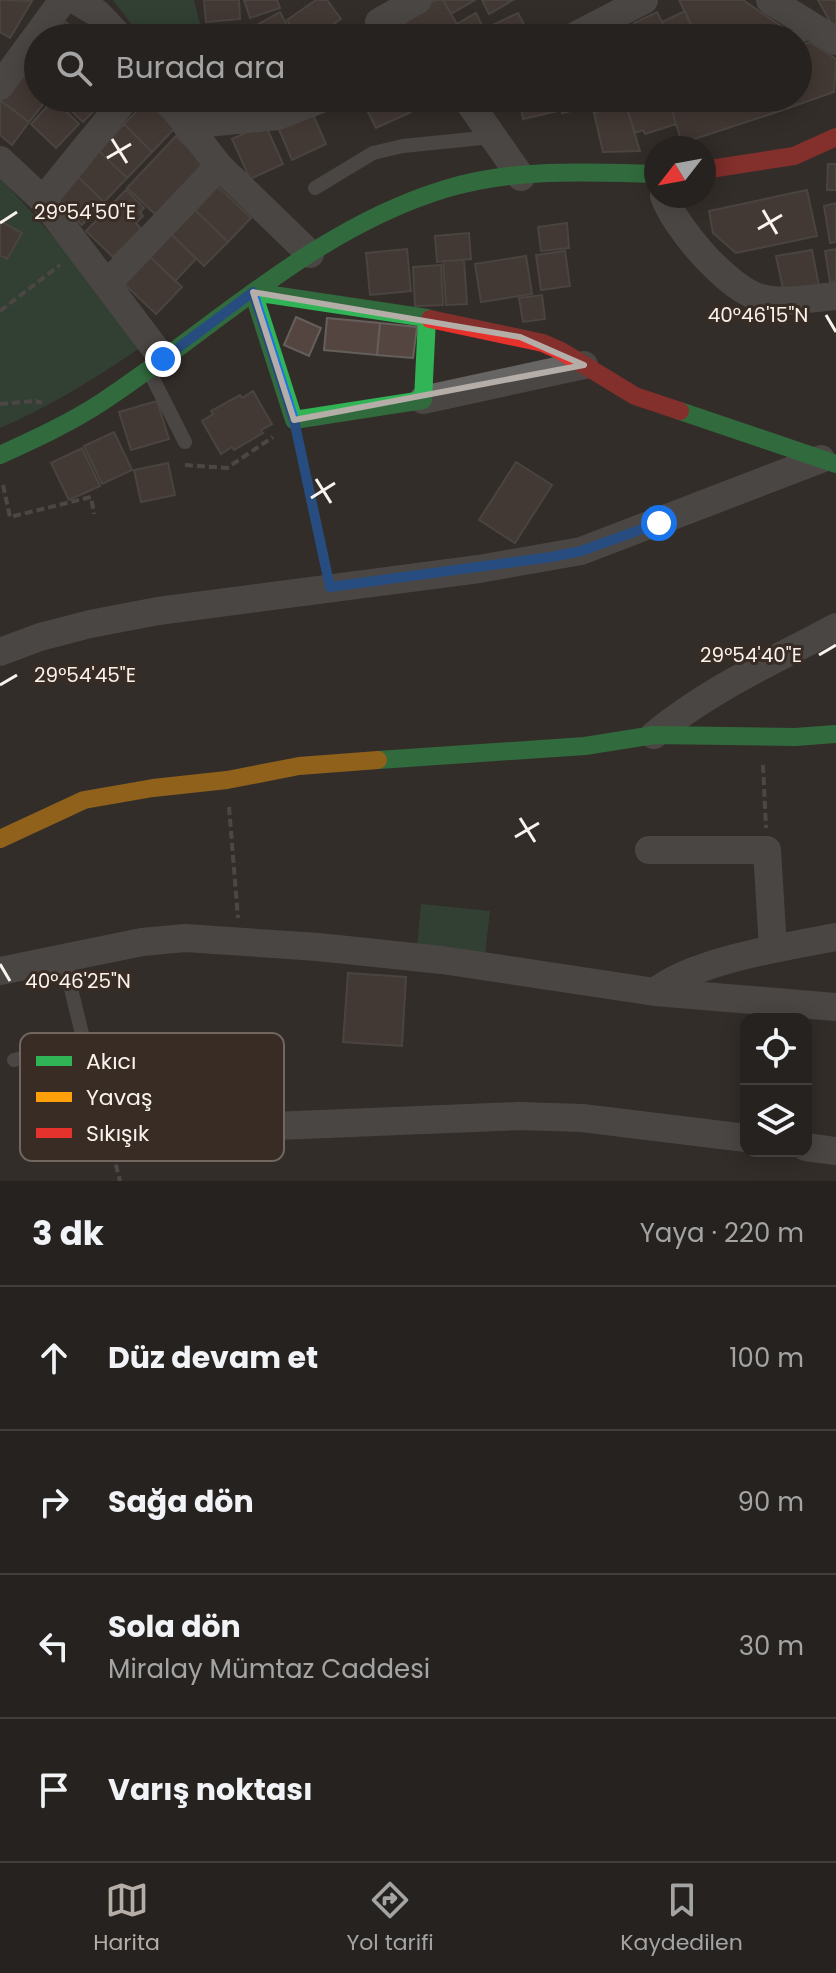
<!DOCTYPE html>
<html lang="tr">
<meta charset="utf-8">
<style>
body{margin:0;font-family:Poppins,sans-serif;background:#322f2c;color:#f1f3f6}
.controls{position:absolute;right:24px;bottom:24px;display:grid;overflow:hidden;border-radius:16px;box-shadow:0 4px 20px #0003}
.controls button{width:72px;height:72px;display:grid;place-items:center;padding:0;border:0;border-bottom:2px solid #423f3d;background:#26221f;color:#f1f3f6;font:40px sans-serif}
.compass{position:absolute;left:644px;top:136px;width:72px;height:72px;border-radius:50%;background:#26221f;box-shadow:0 4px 20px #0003;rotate:239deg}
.stop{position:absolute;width:24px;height:24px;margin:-18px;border:6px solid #1a73e8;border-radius:50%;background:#fff}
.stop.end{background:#1a73e8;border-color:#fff;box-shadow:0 2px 8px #0008}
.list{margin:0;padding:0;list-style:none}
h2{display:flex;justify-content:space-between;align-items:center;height:104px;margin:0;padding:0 32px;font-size:34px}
h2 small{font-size:26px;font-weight:400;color:#a4a4a4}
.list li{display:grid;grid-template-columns:52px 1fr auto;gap:24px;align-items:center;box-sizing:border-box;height:144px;padding:0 32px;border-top:2px solid #423f3d}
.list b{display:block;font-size:30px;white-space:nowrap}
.list p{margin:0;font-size:26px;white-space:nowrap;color:#a4a4a4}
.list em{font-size:26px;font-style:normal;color:#a4a4a4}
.icon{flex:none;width:44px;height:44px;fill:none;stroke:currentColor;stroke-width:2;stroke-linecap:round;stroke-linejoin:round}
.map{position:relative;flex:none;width:836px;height:1181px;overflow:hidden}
.search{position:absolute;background:#26221f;box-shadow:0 4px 20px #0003;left:24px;right:24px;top:24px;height:88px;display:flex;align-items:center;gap:20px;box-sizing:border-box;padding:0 28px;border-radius:44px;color:#a4a4a4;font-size:30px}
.sheet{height:680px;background:#26221f}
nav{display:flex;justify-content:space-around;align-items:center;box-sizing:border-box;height:112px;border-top:2px solid #423f3d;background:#26221f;font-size:22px;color:#a4a4a4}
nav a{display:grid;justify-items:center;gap:4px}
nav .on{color:#b4ada8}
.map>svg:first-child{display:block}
.green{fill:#32553f}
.building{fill:#544540;stroke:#655f5c;stroke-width:2}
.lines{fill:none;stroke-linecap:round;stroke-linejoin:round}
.path{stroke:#6a6764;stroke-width:4;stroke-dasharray:8 4;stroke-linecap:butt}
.lane{stroke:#676563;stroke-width:14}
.street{stroke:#676563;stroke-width:28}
.fast{stroke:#30b455;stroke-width:18}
.slow{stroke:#ff9f0a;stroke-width:18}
.jam{stroke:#e5322d;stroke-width:18}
.route{stroke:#1a73e8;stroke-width:10}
.marked{fill:none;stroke:#b4ada8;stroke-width:6;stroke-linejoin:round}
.ticks{fill:none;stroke:#faf2ec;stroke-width:3}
.key{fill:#382c24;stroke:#726760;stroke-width:2}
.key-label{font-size:22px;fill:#faf2ec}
.ticks-label{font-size:20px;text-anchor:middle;fill:#faf2ec;stroke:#382c24;stroke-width:6;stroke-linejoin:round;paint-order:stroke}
</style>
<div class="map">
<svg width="836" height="1181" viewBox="0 0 836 1181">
<rect width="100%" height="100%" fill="#332d29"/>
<!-- green -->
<path class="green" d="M113,0H194L200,24L237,26L244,38H142Z
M0,179C52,230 95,290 140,348C95,378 50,407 0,428Z
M421,904L490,911L485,954L417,947Z"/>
<!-- building -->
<path class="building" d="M0,0L32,1L10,38L0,32Z
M204,0H239L240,19L206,22Z
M244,0H277L280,8L250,18Z
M316,0H327L341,19L313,38H299L287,20Z
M435,0H443L457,24L432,38H413L402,18Z
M443,0H475L451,14Z
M482,0H513L489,14Z
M679,0H743L784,28L756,38H720L719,36L697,38Z
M818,0H836V26L833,27Z
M685,11L697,38H670L662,22Z
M280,12L290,31L284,34L286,38H250L246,31Z
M657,12L670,38H641L634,23Z
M476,13L488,38H454L450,28Z
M518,13L531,38H488L484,29Z
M60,18L88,38H45Z
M636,28L641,38H616Z
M810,42L836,59L834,92L774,113L769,98H798V46Z
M38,48V87L19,73Z
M19,73L38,87V98H48L29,122L0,100Z
M58,98H106L83,122Z
M232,98H260L261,110L214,111Z
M361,98H401L409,113L376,128Z
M401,98H434V100L409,113Z
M519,98H560L562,110L523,119Z
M560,98H591L593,106L562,113Z
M591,98H624L625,102L594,113Z
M639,98H668L676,124L645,134L643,130L635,133L625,102Z
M668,98H769L774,113L682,143Z
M54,99L79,124L56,148L31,124Z
M0,100L29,122L12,145L0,135Z
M147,101L175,128L152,152L124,124Z
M625,102L640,151L603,152L594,113Z
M311,110L326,144L292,160L277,125Z
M124,124L152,152L127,178L99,151Z
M265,124L283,164L250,179L232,139Z
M176,136L207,165L158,217L127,188Z
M99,151L127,178L104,202L76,175Z
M828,164H836V190H827Z
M76,175L104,202L82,225L54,198Z
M214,183L251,218L228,242L191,206Z
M126,190L144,208L140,212L143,216L136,223L141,229L113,257L86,231Z
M807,190L817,236L736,253L713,233L709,211Z
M836,203V242L830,243L824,206Z
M191,206L228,242L204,266L168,231Z
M0,221L22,233L7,259L0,255Z
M567,223L569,248L541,251L538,227Z
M168,231L196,259L175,281L146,253Z
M469,233L471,259L437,262L435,236Z
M407,249L411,291L370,295L366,253Z
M836,249V281L830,282L825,251Z
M812,250L819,286L783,289L776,256Z
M565,251L570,286L541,290L536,255Z
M146,253L182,287L156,314L120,280Z
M526,256L532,294L481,302L475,264Z
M464,260L467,304L446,305L443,261Z
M441,265L443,305L415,306L413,267Z
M542,295L545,319L523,322L519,298Z
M296,317L321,328L309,356L284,345Z
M327,318L380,323L377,355L324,350Z
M380,323L417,327L413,358L377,355Z
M253,391L272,424L261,430L263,433L234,450L232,447L221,454L202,421L213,414L211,411L240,395L242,398Z
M157,401L169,439L131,450L119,412Z
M114,432L132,470L102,484L84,446Z
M82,448L100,486L69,500L51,463Z
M516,462L552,485L515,543L479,520Z
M168,463L175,495L141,502L134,470Z
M348,973L406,977L402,1046L343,1042Z"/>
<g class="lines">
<!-- path -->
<path class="path" d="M0,311L60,265
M0,404L36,401L42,403
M300,449L325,566
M185,465L227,468L273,437
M3,485L10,517L91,497L94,514
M763,765L766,828
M229,807L238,918
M89,1060L120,1181
M111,1145L165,1133L228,1128"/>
<!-- lane -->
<path class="lane" d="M793,38L817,30
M315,188L373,153L403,146L492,137
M149,371L185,442
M14,1060L84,1042L63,956"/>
<!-- street -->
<path class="street" d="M75,0L97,13L121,38
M770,0L836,41
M392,38L379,22L418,0
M571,38L644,0
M0,86L63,0
M166,98L219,166L310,254
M466,98L521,177
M186,125L278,116L324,98
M0,160L43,200L163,359
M664,196C675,228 728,289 761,298C784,304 812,298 836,296
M43,200L126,98
M107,284L219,166
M423,400L584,365
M0,652L40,637L90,624L158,611L479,569L581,551L821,459
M654,735C708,690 775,660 836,627
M649,850H767L773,949
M0,971L142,942L185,938L318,947L442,960L655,992L836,1007
M655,992C692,961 788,946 836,937
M251,1127L519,1116L582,1118L746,1138
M806,1147L836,1151"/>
<!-- fast -->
<path class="fast" d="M427,318L423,400L294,420L253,292L427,318L430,319
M680,411L836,464
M0,455C35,439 70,423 102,402C214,328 314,229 445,189C513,168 586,172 656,174
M378,760L585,746L654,735L795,737L836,734"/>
<!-- slow -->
<path class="slow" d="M0,839L84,800L153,788L227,780L299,766L378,760"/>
<!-- jam -->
<path class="jam" d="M704,170L794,156L836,137
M430,319L543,343L561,351L635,396L680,411"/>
</g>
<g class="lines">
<!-- route -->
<path class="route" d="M163,359L253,292L294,420L330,587L551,557L581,551L659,523"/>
</g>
<!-- marked area -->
<path d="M0 0H836V1181H0ZM253,292L520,337L584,365L294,420Z" fill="#332d29" fill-opacity=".55" fill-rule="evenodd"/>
<path class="marked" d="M253,292L520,337L584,365L294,420Z"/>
<!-- ticks -->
<path class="ticks" d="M112,139L127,163M107,158L131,144M763,210L777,234M0,223L17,212M758,229L782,215M826,315L836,332M316,479L331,503M311,498L335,483M819,655L836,645M0,685L17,675M520,818L535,842M515,837L539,823M0,964L10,981"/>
<!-- legend -->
<rect x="20" y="1033" width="264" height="128" rx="12" class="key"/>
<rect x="36" y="1056" width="36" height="10" fill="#30b455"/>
<rect x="36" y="1092" width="36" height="10" fill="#ff9f0a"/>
<rect x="36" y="1128" width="36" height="10" fill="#e5322d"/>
<g class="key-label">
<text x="86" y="1069">Akıcı</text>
<text x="86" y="1105">Yavaş</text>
<text x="86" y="1141">Sıkışık</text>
</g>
<g class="ticks-label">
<text x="85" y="219">29°54'50"E</text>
<text x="758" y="322">40°46'15"N</text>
<text x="751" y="662">29°54'40"E</text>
<text x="85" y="682">29°54'45"E</text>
<text x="78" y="988">40°46'25"N</text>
</g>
</svg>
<div class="controls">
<button><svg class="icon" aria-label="locate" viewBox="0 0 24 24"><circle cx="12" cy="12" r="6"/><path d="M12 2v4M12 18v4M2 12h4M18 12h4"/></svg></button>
<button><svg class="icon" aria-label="layers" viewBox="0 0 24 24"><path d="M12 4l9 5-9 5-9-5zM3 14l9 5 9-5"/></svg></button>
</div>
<svg class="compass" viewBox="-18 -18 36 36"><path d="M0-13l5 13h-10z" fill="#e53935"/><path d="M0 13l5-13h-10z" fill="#a4a4a4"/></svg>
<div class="stop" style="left:659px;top:523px"></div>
<div class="stop end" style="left:163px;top:359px"></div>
<div class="search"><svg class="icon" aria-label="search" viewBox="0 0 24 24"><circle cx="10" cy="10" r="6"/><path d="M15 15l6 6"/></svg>Burada ara</div>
</div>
<section class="sheet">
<h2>3 dk<small>Yaya · 220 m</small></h2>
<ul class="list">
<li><svg class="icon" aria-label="ahead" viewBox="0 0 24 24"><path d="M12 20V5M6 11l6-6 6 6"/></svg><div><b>Düz devam et</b></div><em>100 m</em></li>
<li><svg class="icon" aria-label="right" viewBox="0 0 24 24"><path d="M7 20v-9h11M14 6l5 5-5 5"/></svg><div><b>Sağa dön</b></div><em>90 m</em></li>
<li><svg class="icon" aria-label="left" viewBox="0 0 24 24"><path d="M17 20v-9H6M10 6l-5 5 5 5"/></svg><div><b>Sola dön</b><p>Miralay Mümtaz Caddesi</p></div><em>30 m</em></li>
<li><svg class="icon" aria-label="arrive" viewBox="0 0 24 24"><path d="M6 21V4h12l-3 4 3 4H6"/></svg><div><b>Varış noktası</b></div></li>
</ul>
</section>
<nav>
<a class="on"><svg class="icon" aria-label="map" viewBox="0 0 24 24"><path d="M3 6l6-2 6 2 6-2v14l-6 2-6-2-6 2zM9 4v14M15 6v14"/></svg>Harita</a>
<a><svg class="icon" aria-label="directions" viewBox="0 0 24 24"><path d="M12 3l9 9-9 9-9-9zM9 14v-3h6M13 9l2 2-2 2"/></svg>Yol tarifi</a>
<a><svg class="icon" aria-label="saved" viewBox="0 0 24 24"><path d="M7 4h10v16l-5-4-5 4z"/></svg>Kaydedilen</a>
</nav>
